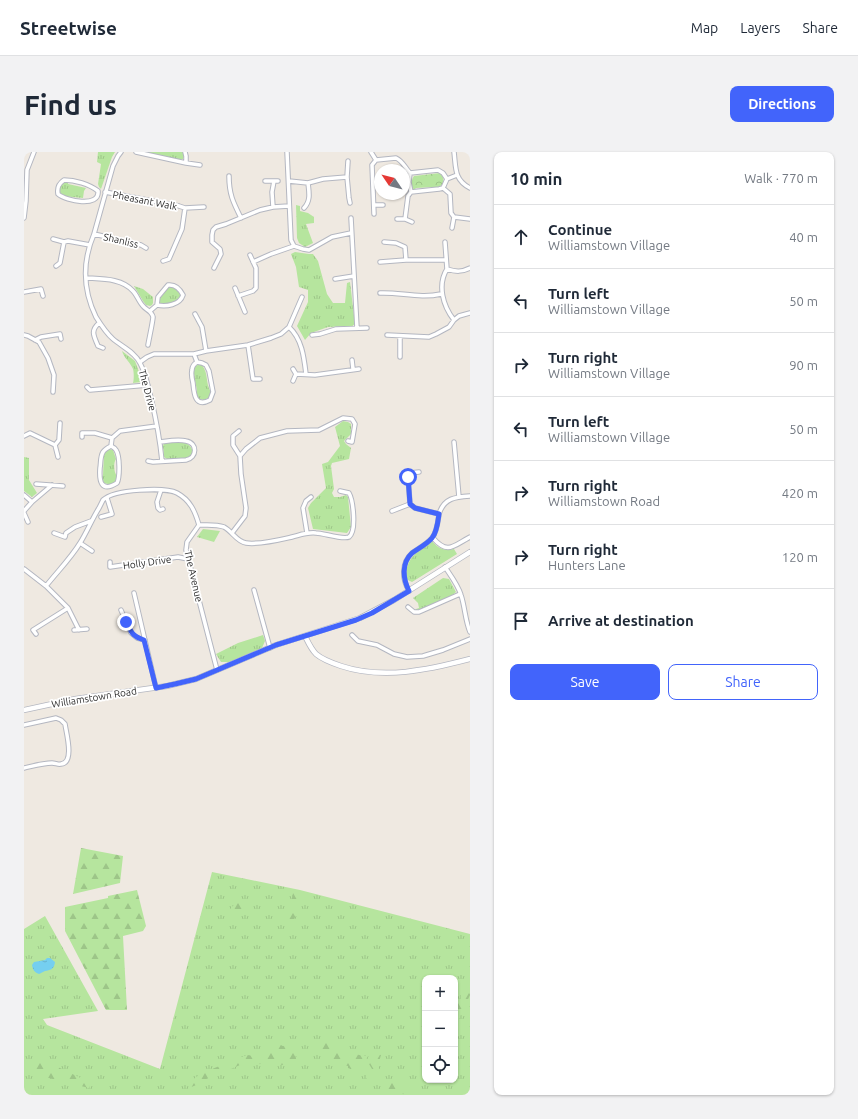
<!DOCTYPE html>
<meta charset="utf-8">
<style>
body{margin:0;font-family:Ubuntu,sans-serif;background:#f2f2f3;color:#1f2937}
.controls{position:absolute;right:12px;bottom:12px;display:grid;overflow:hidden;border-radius:8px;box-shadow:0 1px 3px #0004}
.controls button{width:36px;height:36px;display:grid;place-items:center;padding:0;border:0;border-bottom:1px solid #e0e1e3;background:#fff;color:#1f2937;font:20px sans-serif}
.compass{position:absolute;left:350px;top:12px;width:36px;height:36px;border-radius:50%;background:#fff;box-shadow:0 1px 3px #0004;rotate:305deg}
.stop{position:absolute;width:12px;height:12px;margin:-9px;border:3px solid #4264fb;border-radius:50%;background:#fff}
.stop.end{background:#4264fb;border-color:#fff;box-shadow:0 1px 4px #0008}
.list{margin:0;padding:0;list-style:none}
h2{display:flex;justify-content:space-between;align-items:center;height:52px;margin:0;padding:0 16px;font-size:17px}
h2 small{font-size:13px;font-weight:400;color:#747a83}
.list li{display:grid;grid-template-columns:26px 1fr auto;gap:12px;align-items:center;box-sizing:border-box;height:64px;padding:0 16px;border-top:1px solid #e0e1e3}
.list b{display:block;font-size:15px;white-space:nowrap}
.list p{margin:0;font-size:13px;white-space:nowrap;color:#747a83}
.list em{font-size:13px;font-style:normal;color:#747a83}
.actions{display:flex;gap:8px;padding:12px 16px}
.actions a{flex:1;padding:9px 0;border:1px solid #4264fb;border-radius:8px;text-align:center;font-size:14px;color:#4264fb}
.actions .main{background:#4264fb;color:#fff}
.icon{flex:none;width:22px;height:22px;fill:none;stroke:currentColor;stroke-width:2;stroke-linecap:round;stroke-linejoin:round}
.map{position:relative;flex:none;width:446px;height:943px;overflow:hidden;border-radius:8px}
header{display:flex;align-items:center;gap:24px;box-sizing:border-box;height:56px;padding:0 20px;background:#fff;border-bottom:1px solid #e0e1e3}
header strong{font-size:19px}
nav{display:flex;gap:22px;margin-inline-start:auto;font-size:14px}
.intro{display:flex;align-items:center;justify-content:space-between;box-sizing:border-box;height:96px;padding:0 24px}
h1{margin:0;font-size:28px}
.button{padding:10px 18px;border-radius:8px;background:#4264fb;color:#fff;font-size:14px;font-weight:700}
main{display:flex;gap:24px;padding:0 24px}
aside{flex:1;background:#fff;border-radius:8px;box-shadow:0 1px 3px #0004}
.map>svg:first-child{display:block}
.grass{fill:url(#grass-tufts);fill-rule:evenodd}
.forest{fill:url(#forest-firs)}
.park{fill:url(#park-crowns)}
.water{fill:url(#water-ripples)}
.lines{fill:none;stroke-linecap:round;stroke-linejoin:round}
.minor-casing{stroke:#b4b7c1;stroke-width:5.5}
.tertiary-casing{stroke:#b4b7c1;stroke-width:6}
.minor{stroke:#fff;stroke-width:3.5}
.tertiary{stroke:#fff;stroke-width:4.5}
.route{stroke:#4264fb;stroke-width:5}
.labels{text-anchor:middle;stroke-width:3.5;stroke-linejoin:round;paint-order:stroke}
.street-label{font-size:10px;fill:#2e2e2e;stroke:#fff}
</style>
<header>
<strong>Streetwise</strong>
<nav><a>Map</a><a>Layers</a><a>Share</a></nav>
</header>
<div class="intro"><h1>Find us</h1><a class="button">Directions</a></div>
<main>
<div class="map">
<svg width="446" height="943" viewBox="0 0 446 943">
<defs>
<pattern id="grass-tufts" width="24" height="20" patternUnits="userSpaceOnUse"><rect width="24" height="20" fill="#b6e59e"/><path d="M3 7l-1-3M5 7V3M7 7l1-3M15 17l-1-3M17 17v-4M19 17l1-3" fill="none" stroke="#9dc588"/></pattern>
<pattern id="forest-firs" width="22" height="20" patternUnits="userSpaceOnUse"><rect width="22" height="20" fill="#b6e59e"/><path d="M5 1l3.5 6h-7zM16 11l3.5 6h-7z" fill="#9dc588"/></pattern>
<pattern id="park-crowns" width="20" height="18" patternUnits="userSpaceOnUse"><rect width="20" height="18" fill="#b6e59e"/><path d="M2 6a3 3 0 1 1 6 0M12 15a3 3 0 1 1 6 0" fill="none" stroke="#9dc588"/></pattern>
<pattern id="water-ripples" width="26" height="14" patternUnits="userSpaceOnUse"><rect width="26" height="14" fill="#75cff0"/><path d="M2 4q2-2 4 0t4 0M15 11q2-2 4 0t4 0" fill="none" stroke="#66b2ce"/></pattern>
</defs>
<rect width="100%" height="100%" fill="#efe9e1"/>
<!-- grass -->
<path class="grass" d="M74,0H91L88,5L77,37L75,35L74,32L77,12L73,10Z
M121,0H159L160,5L159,7L156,8Z
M41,30H44V32L62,36L60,39L59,46L38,44L36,41L35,37L38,31Z
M272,53L276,54V59L284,61L290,65V71L282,72L289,91L281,95L275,91L273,86Z
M271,100L285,102H289L294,109L303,142L309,151H321L323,131L326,130L331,172L328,174L304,175L287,181L281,188L273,174L284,150V138L275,135L272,115L267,102Z
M110,134L119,137L129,145V151L128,153L126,154L122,153L119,149Z
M144,135H149L155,140L157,145C151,150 144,153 136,151C134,145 141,139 144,135Z
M98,199L111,209L118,228L117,230L109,231C110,227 110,221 109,217C106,210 100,206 98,199Z
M174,213H178C185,222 181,231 187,240L186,245L180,248L175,247L172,244V240L173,239C172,231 168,221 171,214Z
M319,269L324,270L327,272V282L320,289L322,292L327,296L325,307L308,311L307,314L310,337L308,341L310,345H316L322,343L324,345L327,375L323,381L289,377L284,356L287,351L302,336L298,312L304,310L316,294L311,275Z
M159,290C167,292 174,302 163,306C157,308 149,307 143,307L140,305L139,294L140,291Z
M85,297L89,298L92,307C89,311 90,321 93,324L91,330L88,333L80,331L78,325L79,323L80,302Z
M0,305L5,306V328L13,341L8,345L0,339Z
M179,377L196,379L190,390L173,385Z
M408,389C415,397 420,399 430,397L433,402L388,430C383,428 381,427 382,421C384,404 396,398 408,389Z
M419,426L425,427L432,440C424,448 402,457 391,459L392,457L395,456L394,451L389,446Z
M239,483L241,489L238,496L205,510H197L192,502L214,491Z
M188,720L276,738L446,782V943H0V777L21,764L74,859L19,867L23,873L136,917ZM401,826H431V928H401Z"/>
<!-- forest -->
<path class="forest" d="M57,696L99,704L96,731L49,742Z
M113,738L122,774L119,779L99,784L103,858H82L41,779V755L84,746V744Z
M272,740L278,748L276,757L265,775H262C257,768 261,760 264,753L267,751L269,741Z
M221,749L227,752L225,754L226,755V757H223L222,760L219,761L215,758L213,759V761L206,764L204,761C210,751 211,752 221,749Z
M446,827V843L431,875V859L434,856L433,850L437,847V841L441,839L442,835L445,833V828Z
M299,890L310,893L316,897L324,898L335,903L344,904L340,911L334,913L335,920L324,916V914L312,912L306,909L309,903L296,896Z
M250,892L286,900L285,903H271L272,907L269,911L264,910L262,913L237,912L216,913L180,928L177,931L165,936L164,931L178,921L223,903L232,904L244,902L250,896Z
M352,902L357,903L354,913L355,917L351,921L349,929L343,928V922L348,917L345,912Z
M11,904L67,931L65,936L1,920Z
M365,927L383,933L386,936L385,940L382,943L374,940L372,943H363L366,938L361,936V932Z"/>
<!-- park -->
<path class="park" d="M416,21C422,27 420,34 412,36L410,35L392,36L390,38C387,34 387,28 390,24Z"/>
<!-- water -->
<path class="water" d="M23,806H26L31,810C30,818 26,818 21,819C19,820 17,821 15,822C10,820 9,818 8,813L10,810L21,808Z"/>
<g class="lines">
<defs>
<path id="minor" d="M97,0L94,4L89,14L70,82C58,110 59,138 72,165C77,173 82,181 89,187C97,194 111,200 116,211C122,222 124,234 127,246C132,267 136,288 138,309
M112,0L162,11L176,13
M161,0L162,4V11
M263,0L267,88L270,94L279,97L285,98L308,85L327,81
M347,0L352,8L348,13L350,62
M430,0C432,16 430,28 446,36
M352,8L372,6C379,9 381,16 386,21
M205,24C205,42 209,50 217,66
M323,25L324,9
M423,27L419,21L414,18L386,21L385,30L387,40L415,37L419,36L423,27L433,23
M40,28C51,28 65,32 74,39C76,56 42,49 34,42C33,36 34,32 40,28Z
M241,29H254
M265,29L284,31L299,27L323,25L325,46L326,51
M419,36L426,42L427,61L430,65L428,76
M81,40L155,54L161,56L180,55
M350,53H359
M249,55L248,40L250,29
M280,56C287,49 285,40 284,31
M430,65L446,67
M0,66L2,49L3,18L10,0
M327,66L333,176
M373,67H381L388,70
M381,67L384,44L387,40
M70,82L117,93L122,96
M29,87L40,90L44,89L66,93
M360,90L372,91L381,95L382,108
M421,90L423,117C432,120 438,120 446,116
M139,109L145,107L158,77L161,56
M229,110L247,102L270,94
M356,110L382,108H422
M32,114L36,111L40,90
M190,116L197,102L196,97L188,90V83L189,78L192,75L202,72L236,58L249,55L265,54
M423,117C413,133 419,154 430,168
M62,126C77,127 98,126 109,139C113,143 115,150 119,154C122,158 128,159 129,165C129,169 125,187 124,193
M311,127L330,124
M211,136L221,160
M0,140L17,137L19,144
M356,141C376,140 396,147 417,142
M214,144L229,139L232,136V116L226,103
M126,159L133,153L134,145L144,133C152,132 156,137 159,143C156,153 142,155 133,153
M171,162L178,175L182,199
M75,171C66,179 70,184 74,194L79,196
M265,175C278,187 280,205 282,222
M0,183L4,184L15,190L24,206L30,223L29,240
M288,183L296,182L312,177L343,176
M363,183L405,185L412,182L425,175L430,168L435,164L446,161
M376,184V205
M11,188L17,185L36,182L37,187
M224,193L229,227H236
M170,202L173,210L178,211L182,213L185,219L189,240L186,248C171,256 170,242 169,231C168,227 167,222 168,218C168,214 170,212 173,210
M328,208L329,217
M116,210L123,205L130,202H170L182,199L224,193L247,186L257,182L265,175L278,145
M269,217L272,222L269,229
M272,222L291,223L335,217
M63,235L66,238L124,233
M0,284L6,281L31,293
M58,285V281H71L88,286
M430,290L435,345
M87,294C89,295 91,296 92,298C96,304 96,325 93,331C77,341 75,329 76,316C77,311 76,305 79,300C81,297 83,296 87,294L88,286L96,279L133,274
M216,304L222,297L236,286L263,279L295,278L319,266L328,267L331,272L328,290L324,289
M34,305L31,293L35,288L36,271
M124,309L129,310L162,308C173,306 174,291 162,289C154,287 144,289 136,290
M12,332L39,334
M137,338L133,350L134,356L136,358L139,357
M0,343L8,350
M0,359L8,350L28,333
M368,359L386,352
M0,361L4,370
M415,362C420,346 431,345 446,344
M77,365L88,362L83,346
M175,373C183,373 192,372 200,375C208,379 213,390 222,391C235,393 255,388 268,385C276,383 283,380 292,381C299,381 319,388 325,385C333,379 329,348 325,341L316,339
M30,381L41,385L42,381L51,375L67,369
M208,381L221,364L222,356L217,322L216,304L209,293V284L215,279
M283,381L279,356L282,349L287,345
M409,386C424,403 429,394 446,385
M56,391L68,399
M86,410V415L154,405L164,407
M421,415C427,424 434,433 437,443C441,455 441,468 446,480
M0,417L22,434L44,456L55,478
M22,434C33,420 47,406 56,391C63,380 68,367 75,356C76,354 78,350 79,348C90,337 141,335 153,341C166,348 171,359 175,373L163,390L162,398L193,518
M230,438L246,496
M385,439C378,427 377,411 388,401C395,396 403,392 408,386C413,380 414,369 415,362L391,356L386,352L384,325L386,321L395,320
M110,441L132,536
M384,455L390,460H395L436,442
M97,458L107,481L113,486L121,488
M50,478L63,477
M12,482L9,478L44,456
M328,483L334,489L353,493L370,502L383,505L399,504L419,498L446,487
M0,573L32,566L37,568L41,572C42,580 51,611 37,612C35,613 31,611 28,611C19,611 9,614 0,616"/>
<path id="tertiary" d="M281,484C284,490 287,497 292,502C299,508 308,511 317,514C359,528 404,518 446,507
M0,558L51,547L143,534L172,527L252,493L336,466L370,448L446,400"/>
</defs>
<!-- minor casing -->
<use href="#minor" class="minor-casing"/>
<!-- tertiary casing -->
<use href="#tertiary" class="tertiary-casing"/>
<!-- minor -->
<use href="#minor" class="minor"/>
<!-- tertiary -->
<use href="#tertiary" class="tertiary"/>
</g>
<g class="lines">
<!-- route -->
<path class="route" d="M102,470C108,481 108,484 120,488L132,536L151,532L172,527L252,493L332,468L348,461L385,439C379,427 377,411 388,401C395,396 403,392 408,386C413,380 414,369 415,362L391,356L386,352L384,325"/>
</g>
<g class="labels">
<!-- street labels -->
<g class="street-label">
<text transform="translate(121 48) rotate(11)" y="4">Pheasant Walk</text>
<text transform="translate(97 88) rotate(13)" y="4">Shanliss</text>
<text transform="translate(124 238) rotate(75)" y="4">The Drive</text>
<text transform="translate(123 410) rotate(-8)" y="4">Holly Drive</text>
<text transform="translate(170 424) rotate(77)" y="4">The Avenue</text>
<text transform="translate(70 545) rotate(-9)" y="4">Williamstown Road</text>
</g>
</g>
</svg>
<div class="controls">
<button>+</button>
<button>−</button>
<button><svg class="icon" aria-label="locate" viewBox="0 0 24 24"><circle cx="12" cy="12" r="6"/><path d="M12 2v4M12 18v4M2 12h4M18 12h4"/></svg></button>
</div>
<svg class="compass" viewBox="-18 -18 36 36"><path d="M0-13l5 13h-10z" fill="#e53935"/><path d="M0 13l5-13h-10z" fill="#747a83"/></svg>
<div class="stop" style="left:384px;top:325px"></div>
<div class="stop end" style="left:102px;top:470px"></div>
</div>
<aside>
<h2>10 min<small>Walk · 770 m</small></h2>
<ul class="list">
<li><svg class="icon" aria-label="ahead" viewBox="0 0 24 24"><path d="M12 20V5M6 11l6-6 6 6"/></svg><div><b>Continue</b><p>Williamstown Village</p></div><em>40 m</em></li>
<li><svg class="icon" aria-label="left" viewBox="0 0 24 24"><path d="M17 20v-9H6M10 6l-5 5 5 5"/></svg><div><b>Turn left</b><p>Williamstown Village</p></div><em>50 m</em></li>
<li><svg class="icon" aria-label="right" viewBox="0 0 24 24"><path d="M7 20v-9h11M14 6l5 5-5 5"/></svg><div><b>Turn right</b><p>Williamstown Village</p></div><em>90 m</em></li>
<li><svg class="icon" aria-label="left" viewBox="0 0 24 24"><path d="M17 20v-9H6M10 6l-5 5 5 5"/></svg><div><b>Turn left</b><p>Williamstown Village</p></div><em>50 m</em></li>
<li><svg class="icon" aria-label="right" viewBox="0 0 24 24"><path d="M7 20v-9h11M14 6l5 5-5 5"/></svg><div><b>Turn right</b><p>Williamstown Road</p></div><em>420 m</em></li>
<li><svg class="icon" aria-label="right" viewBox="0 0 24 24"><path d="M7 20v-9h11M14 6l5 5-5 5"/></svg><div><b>Turn right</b><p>Hunters Lane</p></div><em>120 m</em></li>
<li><svg class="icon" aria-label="arrive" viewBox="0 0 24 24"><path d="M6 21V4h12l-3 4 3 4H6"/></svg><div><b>Arrive at destination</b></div></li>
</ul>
<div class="actions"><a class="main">Save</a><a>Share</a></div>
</aside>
</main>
